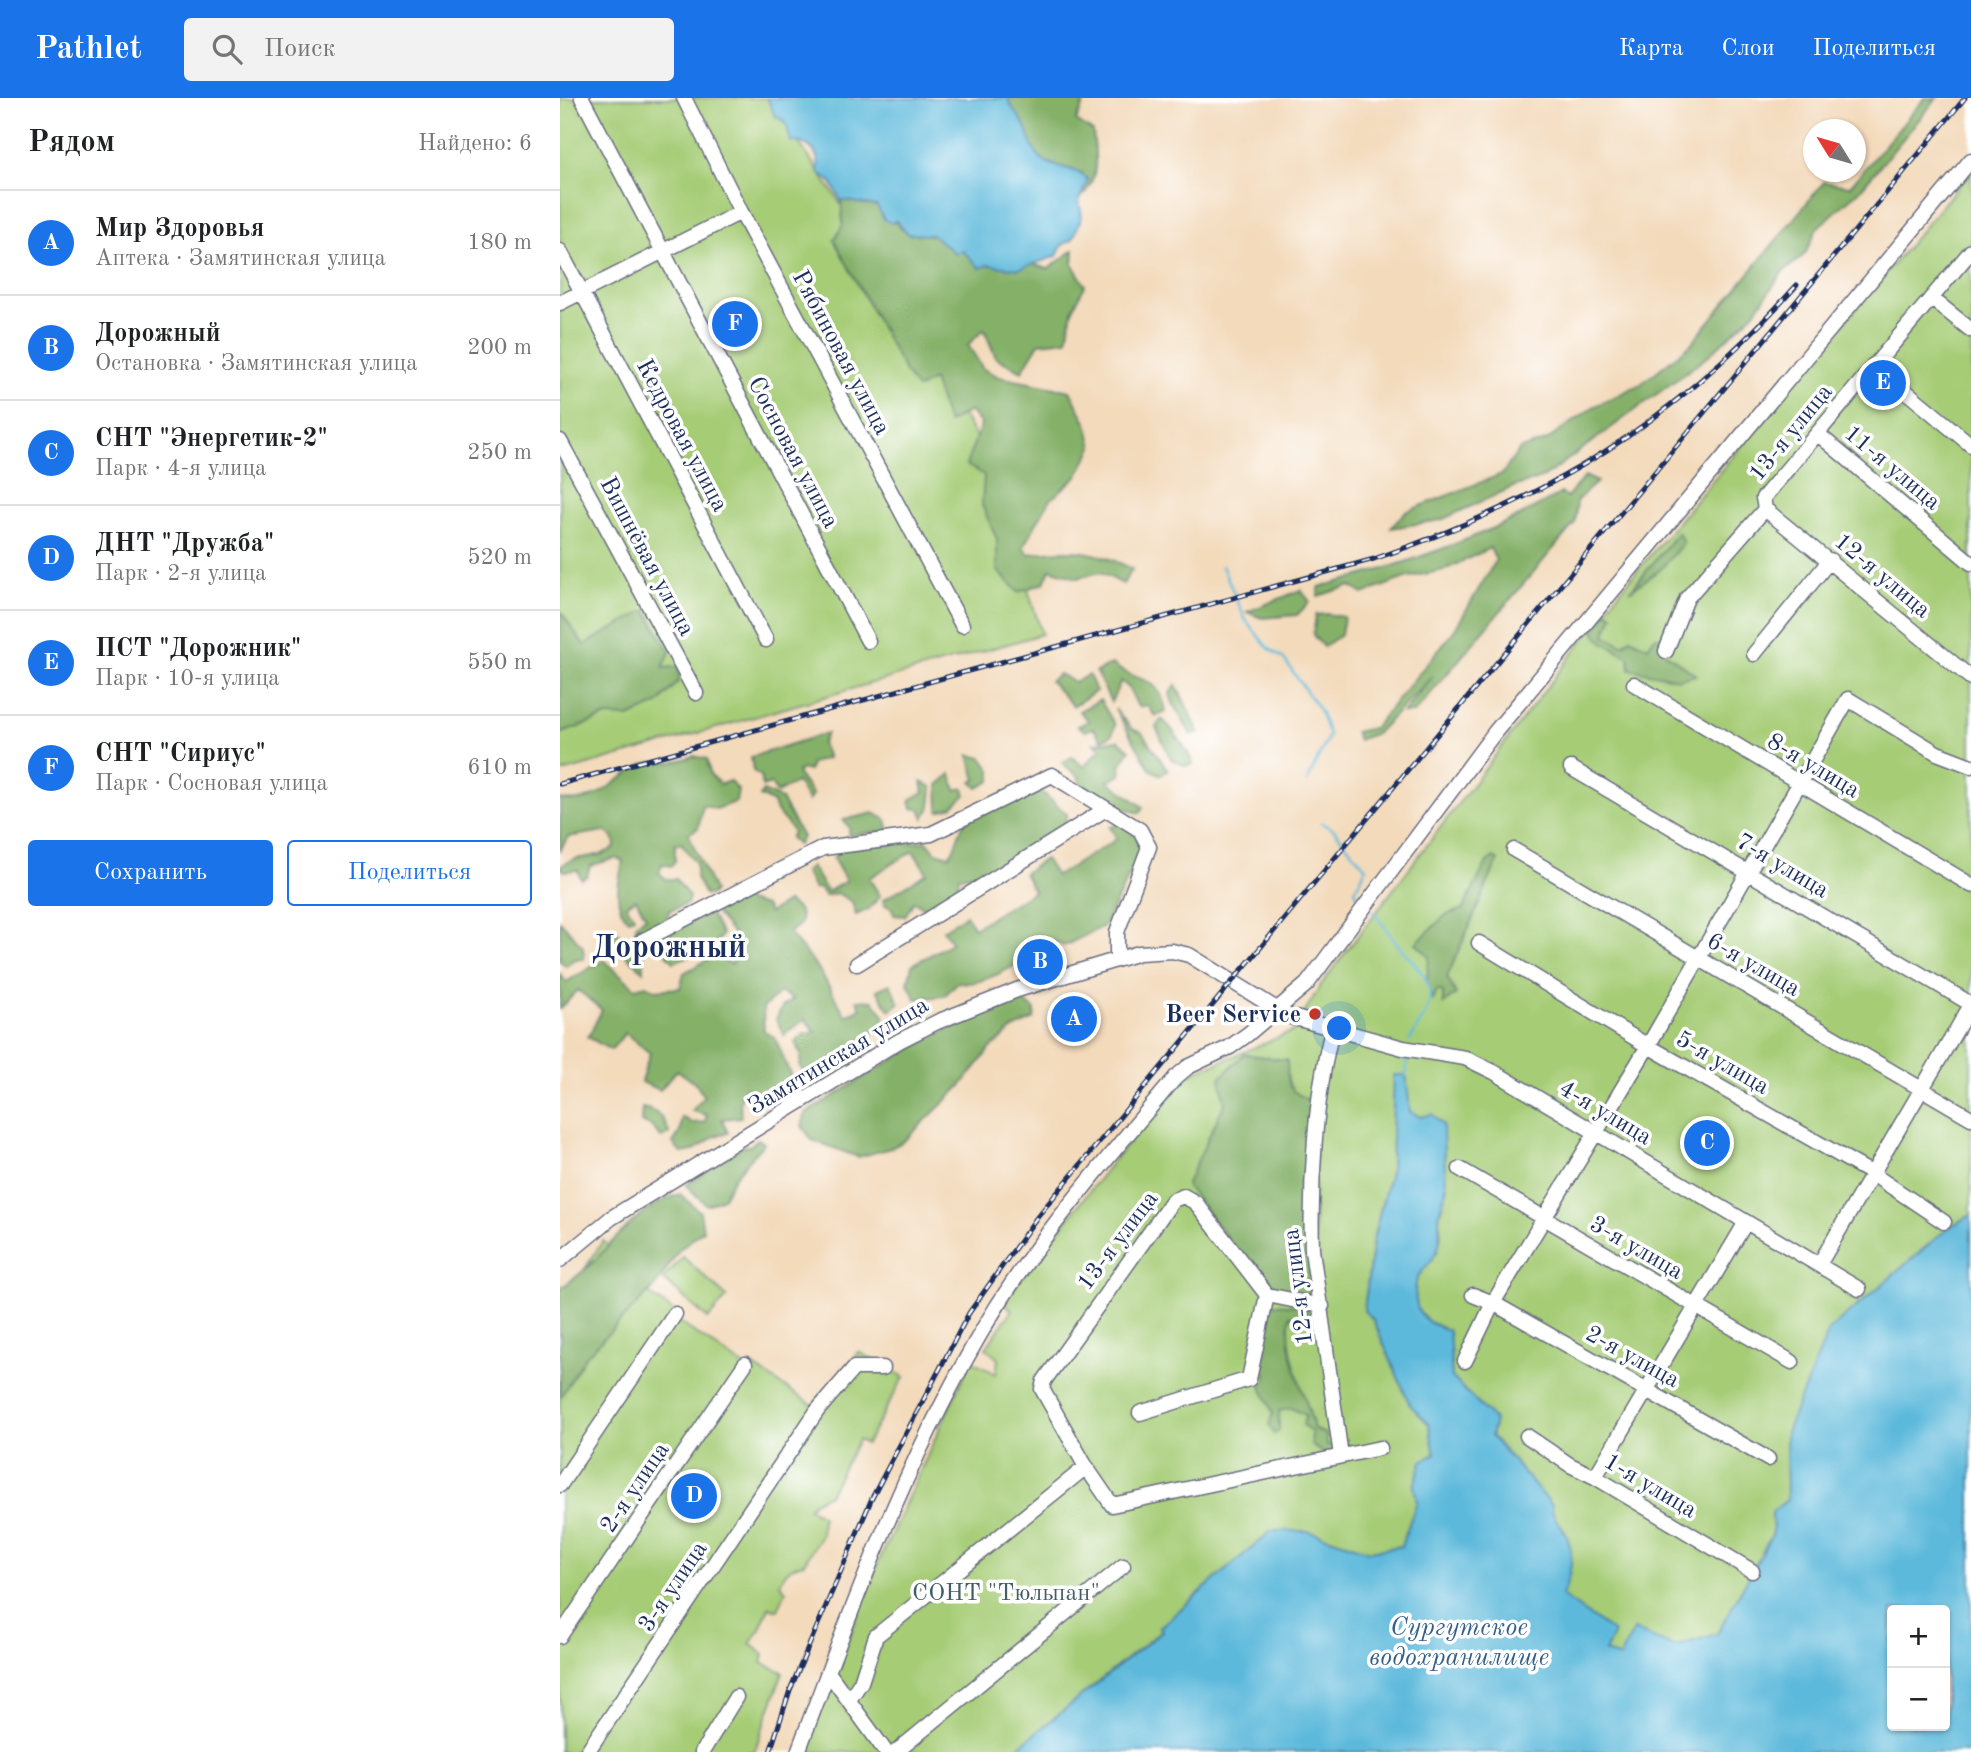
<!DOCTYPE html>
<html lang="ru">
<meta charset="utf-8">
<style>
body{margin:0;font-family:"Old Standard TT",serif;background:#f2f2f2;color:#202124}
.controls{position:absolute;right:21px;bottom:21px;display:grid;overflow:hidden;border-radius:7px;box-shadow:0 2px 5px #0004}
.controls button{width:63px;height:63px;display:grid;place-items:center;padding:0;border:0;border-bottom:2px solid #e0e0e0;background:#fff;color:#202124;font:35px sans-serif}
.compass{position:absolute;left:1243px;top:21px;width:63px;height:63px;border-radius:50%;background:#fff;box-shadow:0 2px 5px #0004;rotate:307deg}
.you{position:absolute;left:780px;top:931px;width:24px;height:24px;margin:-18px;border:5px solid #fff;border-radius:50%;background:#1a73e8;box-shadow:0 0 0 10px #1a73e833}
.badge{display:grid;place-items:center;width:46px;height:46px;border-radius:50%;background:#1a73e8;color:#fff;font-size:23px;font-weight:700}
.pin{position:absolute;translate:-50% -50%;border:4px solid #fff;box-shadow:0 2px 7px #0006}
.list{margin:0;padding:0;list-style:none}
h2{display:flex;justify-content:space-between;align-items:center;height:91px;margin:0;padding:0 28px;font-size:30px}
h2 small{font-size:23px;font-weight:400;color:#757577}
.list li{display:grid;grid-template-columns:46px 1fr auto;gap:21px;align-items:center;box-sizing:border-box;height:105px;padding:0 28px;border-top:2px solid #e0e0e0}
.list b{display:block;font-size:26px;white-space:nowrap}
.list p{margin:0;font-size:23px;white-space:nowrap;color:#757577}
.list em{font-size:23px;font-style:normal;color:#757577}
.actions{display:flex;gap:14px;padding:21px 28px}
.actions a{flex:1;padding:16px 0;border:2px solid #1a73e8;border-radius:7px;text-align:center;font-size:24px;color:#1a73e8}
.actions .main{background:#1a73e8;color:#fff}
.icon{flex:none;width:38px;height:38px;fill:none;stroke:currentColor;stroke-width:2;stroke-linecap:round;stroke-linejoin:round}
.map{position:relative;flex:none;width:1411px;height:1654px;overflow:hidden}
header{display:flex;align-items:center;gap:42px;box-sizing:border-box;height:98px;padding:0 35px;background:#1a73e8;color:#fff}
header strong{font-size:33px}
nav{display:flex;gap:38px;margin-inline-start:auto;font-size:24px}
.search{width:490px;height:63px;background:#f2f2f2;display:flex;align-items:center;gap:18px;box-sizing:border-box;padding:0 24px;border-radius:7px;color:#757577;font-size:26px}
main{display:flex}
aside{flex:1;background:#fff}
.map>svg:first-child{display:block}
.green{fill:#a6cc76;stroke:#607e6a;stroke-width:2}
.forest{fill:#84b067;stroke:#507062;stroke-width:2}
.water{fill:#5db9db;stroke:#3c749c;stroke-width:2;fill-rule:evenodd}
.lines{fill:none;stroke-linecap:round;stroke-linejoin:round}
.stream{stroke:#5db9db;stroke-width:2.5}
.minor-casing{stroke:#676b7f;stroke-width:17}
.minor{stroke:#fff;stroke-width:14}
.rail-casing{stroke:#1b2f5e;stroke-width:5}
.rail{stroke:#fff;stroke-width:2.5;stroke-dasharray:8;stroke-linecap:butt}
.poi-dot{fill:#c8321e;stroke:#fff;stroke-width:2.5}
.labels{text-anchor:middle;stroke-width:7;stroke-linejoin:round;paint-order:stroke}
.street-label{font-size:24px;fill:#1b2f5e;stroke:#fff}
.poi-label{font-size:24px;font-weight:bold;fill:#1b2f5e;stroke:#fff;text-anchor:end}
.park-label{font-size:24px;fill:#455e65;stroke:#fff}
.water-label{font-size:26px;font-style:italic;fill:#325f8a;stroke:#fff}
.district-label{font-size:32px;font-weight:bold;fill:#1b2f5e;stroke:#fff}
</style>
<header>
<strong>Pathlet</strong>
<div class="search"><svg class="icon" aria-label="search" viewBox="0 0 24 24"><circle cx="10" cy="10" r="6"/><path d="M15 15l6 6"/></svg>Поиск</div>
<nav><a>Карта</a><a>Слои</a><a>Поделиться</a></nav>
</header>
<main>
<aside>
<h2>Рядом<small>Найдено: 6</small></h2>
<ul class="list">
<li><span class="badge">A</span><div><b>Мир Здоровья</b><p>Аптека · Замятинская улица</p></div><em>180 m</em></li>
<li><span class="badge">B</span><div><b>Дорожный</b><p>Остановка · Замятинская улица</p></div><em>200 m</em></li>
<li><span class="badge">C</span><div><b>СHТ &quot;Энергетик-2&quot;</b><p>Парк · 4-я улица</p></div><em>250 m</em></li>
<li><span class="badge">D</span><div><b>ДНТ &quot;Дружба&quot;</b><p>Парк · 2-я улица</p></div><em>520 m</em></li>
<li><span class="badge">E</span><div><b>ПСТ &quot;Дорожник&quot;</b><p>Парк · 10-я улица</p></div><em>550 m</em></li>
<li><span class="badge">F</span><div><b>СНТ &quot;Сириус&quot;</b><p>Парк · Сосновая улица</p></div><em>610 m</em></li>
</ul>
<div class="actions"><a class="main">Сохранить</a><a>Поделиться</a></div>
</aside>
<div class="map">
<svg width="1411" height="1654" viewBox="0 0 1411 1654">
<rect width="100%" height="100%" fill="#fff"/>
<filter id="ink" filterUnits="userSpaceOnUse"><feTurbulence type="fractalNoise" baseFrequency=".0143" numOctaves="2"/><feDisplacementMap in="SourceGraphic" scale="14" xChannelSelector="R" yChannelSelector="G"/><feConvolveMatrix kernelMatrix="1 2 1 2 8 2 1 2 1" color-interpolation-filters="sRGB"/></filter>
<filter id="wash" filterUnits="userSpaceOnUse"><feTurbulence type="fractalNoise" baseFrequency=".00686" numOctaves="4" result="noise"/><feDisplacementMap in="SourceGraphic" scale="28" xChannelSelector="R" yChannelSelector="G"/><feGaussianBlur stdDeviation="1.57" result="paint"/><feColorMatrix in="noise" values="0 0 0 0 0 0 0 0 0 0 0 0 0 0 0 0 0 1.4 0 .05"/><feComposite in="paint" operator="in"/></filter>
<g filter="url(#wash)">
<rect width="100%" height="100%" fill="#f3dabb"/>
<!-- green -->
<path class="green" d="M0,0H208L277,100L424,353L482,536L0,675Z
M1411,73V1117L1389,1129L1226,1334L1227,1402L1212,1414L1213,1435L1157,1536L1114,1549L1074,1532L1059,1560L1045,1554L1054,1535L1002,1498L1006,1436L992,1420V1407L931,1338L935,1323L892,1279L889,1233L869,1224L857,1211L854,1186L865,1166L877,1155L881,1137L879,1120L887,1089L882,1067L883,1028L850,1014L846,977L834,978L831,1070L813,1142L804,1212L813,1221L850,1307L869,1326L875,1356L854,1388L857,1404L841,1448L810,1453L748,1433H711L600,1529L602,1532L452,1654H244L319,1463L411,1262L436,1276L438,1261L426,1250L452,1212L443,1204L553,1063L626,978L734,933L760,888L1057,497Z
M43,1143L95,1188L89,1196L119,1217L116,1222L188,1271L191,1267L253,1307L299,1254L344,1279L306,1346L298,1342L269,1396L253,1404L248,1410L262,1418L261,1437L244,1465C232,1467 224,1474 220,1486L226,1493L218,1512L209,1509L199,1533L190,1546L204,1556L202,1565L223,1574L194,1654H0V1209Z
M123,1159L167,1199L148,1221L103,1181Z"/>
<!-- forest -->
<path class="forest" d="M448,0H526L516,23L533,34C536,63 540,80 519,102L523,75L486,64L470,49L463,25L451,11Z
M1365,0H1377L1299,93L1257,130L1245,156L1222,175L1194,215L1147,259L984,379L953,389L881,422L831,430L845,414L942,376L960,351L986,343L1033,309L1081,286L1131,246L1264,84L1290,88Z
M281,102L317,108L348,136L373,137L395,155L403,153C424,165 447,176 470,165L488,171L514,152L513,167L525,187L512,213L507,242L479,245L462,273L436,260L424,231L408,247L423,271L439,279L510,293L528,328L533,349L518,377L490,402L463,449L469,456C510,450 534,451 572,471L563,486L540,474L517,480L490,471L484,485L458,494L437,472V441L422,407L424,377L406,367L421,326L410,313L388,325L373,282L357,291L345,274L274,142L283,127Z
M1025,378L1037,384L1017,402L1015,425L854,615H843L873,578L817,635L798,642L795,634L814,630L894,533L936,462L930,450L884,472L845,480L803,496L790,488L758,498L759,489C833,471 937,435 1001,395L1007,399Z
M1118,434L1123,445L1101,471L1070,493Z
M741,492L750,504L737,517L702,520L687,514Z
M86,512L110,554L103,570L118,569L119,583L98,606L69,619L47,618L0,636V513L24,547Z
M1047,513L1053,517L1045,537L1063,547L1070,540L1088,549L1095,539H1104V554L1136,577L1118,581L1070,571L1069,559L1043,544L1034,533Z
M767,516L784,519L781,537L763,549L753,537L756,517Z
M552,566C577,587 598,573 606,613L595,618L587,607L578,609L569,590L561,583L551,604L536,574Z
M499,576L514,584L529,577L536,593L513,608L490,583Z
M616,587L639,634L631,637C625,623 612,610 610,595Z
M540,602L555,627L552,637L542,642L533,630L525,633L518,628L529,623L519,613Z
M555,611L572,631L582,635L608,672L601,677L590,671Z
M602,621C615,634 626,649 633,666L625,668L611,661L596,629Z
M267,635L262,645L268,660L251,665L249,673L241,671L237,675L253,697L248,703L237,684L217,695L211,686L202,689L201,678L193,673L191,659Z
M558,642L570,652L560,667L561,677L548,683L583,709L580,715C569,711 553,709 543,701C535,693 531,690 520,686L519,679L502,665L512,659L524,669L541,650L534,645Z
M409,657L422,660L431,672V683L418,690L412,684L416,682Z
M134,658L147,661L150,676L160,686L170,683L178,692L176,704L156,711L143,707L138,730L128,736L154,793L151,797H145L136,780V765L121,745L115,747V763L111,768L102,766L99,775L106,781H116L129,799L127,806L109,813L106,824L99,830L93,827L82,835L75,834L77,825L86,819L76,801L66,807L74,819L68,821C52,805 59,783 63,763L56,760L30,768L27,778L21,781L18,772L4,773L0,769C17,754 36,764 55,749L54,740L44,733L8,739L0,752V701C37,710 55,679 85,666C93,662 103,665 112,664C120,663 127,660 134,658Z
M391,676L396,692L404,690L406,697L392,709L379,713L378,687Z
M362,684L372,689L370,709L364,720L360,711L352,710L350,702L364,694Z
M477,690L507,716L505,726L427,774L399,778L398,790L366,811L354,803L345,818L334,817L332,810L325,807L323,802L367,775L353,753L309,780L320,798L309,811L296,817L292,804L277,795L265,798L259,790L254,791L245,774L251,768L267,794L286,783L273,760L281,750L367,743L376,754L389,758C399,747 396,734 406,723C417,711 459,698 477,690Z
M203,693L221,701L242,739L238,747L230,740L233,734C228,724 215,716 213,705L200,698Z
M314,715L326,722L329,733L288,737L290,730L283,722Z
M561,726L573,734L583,750L544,828L504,848L495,844C473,856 422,892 398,884L384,898L356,901L348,885L352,867L392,845L383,832L406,817L414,830L474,793L464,775L485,761L496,778L557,741L550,729Z
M934,759L938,762L935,769L887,879L896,896L883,906V894L877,892L873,902L867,884L869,858L856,845L886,817L903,811L927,764Z
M173,799L205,808L209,815L227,804C237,809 242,813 241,825L229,835L258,870L286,918L301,910L297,902L313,903L324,917V926L277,963L248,978L240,969L241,957L235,944L243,937L255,934L245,921L224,937L216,921L223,908L233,901L220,894L203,910L204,933L215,940L234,986L216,1002L203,1004L186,989L180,1003L181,1019L162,1021L168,1035C149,1035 141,1055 121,1055L113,1045L120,1034L122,1019L132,1025L145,1024L147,1017L132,1013L144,998L135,985L117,972L100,992L81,984L90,955L65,935L51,952L28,939L42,912L18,892L0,911V876L6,884L44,862L75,890L86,887L95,892L120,890L124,875L154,858L172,866L179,853L173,836L152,811Z
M150,815L162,837C150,855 132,856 114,864L107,857L108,836Z
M0,823L23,849L24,861H15L6,868L0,863Z
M47,834H57L84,859V873L46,840Z
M330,886L339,905L330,913L317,892Z
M465,904L475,912L474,921L453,931L430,951L400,989L344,1043L331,1050L298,1059L252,1042L242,1028L246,1015C306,979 397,915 465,904Z
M684,956L727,962C728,988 726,992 751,1003L755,1032L754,1191L745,1199L707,1190L626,1087L665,1005L660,980Z
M82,1010C99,1013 104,1020 109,1035L102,1040L91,1028L81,1024Z
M198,1041L204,1045L174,1079L163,1100L147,1107L126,1087L182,1048H190Z
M120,1096L140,1114L143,1132L120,1151L95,1188L25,1259L0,1300V1191C11,1182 24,1174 34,1163C58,1138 85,1105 120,1096Z
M712,1206L741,1208L757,1224L730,1218C724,1257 746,1294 754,1331L766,1336L767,1347L778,1346L781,1358L767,1359L752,1347L751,1333L743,1327L746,1317L731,1310L719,1313V1333L714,1336L709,1327L713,1315L701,1289L707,1281C696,1258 709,1230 712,1206Z"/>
<!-- water -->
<path class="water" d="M207,0H448C451,11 456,14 462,23C472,39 469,55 488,65C501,71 518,70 528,82L519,102L522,118L513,141L502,147L497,158L459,171L428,167L420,170L403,153L395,155L373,137L348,136L336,122L331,125L324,121L317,108L281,102L271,84L258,74C261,55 249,43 231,44C227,33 230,24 215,18Z
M834,977H846L850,1014L861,1019L872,1016L883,1027C883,1048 885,1067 886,1087C887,1097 880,1108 879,1118C878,1130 882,1139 878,1150C870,1175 849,1169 857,1208C860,1223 877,1228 889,1233L892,1279L935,1323L931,1338L992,1407C992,1422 1000,1424 1006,1436C1016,1458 1010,1478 1002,1498L1054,1535L1045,1554L1059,1560L1074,1532L1114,1549L1157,1536L1213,1435L1212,1414L1227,1402L1226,1334L1269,1232L1389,1129L1411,1117V1654H452L602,1533L600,1529L711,1433H748L810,1453L841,1448L857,1404L854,1388L862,1363L875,1356L869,1326L850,1307L813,1221L804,1213L813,1142L831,1070ZM1332,1512H1385V1628H1332Z"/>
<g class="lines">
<!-- stream -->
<path class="stream" d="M662,468L685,521L707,549L724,561L760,613L769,637L747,684
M761,725L774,732L806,770L795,792L798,799
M813,814C825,828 834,844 847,857C880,892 874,903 850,942
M846,977L847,958"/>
</g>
</g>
<g filter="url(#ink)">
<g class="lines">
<defs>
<path id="minor" d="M22,0L308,543
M124,0L181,114L402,527
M0,153L206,542
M1371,200L1411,232
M0,205L181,114
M1314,267L1411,347
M1258,336L1411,465
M0,343L136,595
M1205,411L1411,580
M1106,553L1127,500L1205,411L1203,400L1411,153
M1194,556L1270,462
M1074,586L1411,787
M1011,670L1411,906
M954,752L1411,1020
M82,843L263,750L371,736L492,677L580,732L589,749L557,834V861
M919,845L1088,948L1311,1075L1384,1124
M297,866L546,711
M772,933C755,998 750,1085 752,1152L781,1358
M900,1071L1232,1264
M0,1162L51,1120L339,943L377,924L457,892L579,855L612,853L629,857L728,918L843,950L905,960L934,974L1299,1191
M1260,1165L1411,907
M707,1197L636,1105L624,1098L613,1102L484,1283L482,1291L526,1369L552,1407L820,1350
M913,1197L933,1205L1208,1361
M905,1263L933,1205L1088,948L1288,601L1377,655L1411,668
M580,1315L689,1281L707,1197L762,1208
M967,1338L1010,1367L1035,1379L1192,1473
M1035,1379L1186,1124
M0,1387L115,1216
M0,1538L185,1266
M268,1574L326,1654
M289,1602L301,1584L316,1538L526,1369
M27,1654L257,1313L294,1270H323
M142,1654L176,1599
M238,1654C290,1515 341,1375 415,1245C469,1149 545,1063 616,979L628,969L670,949L688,936L747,886L935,634L1411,62
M336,1654L563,1468"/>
</defs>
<!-- minor casing -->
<use href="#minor" class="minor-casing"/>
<!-- minor -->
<use href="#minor" class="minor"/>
<defs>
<path id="rail" d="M0,686L814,461C990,400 1112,327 1237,187
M210,1654L230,1592L312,1400L409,1215L477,1119L1405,0"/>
</defs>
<!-- rail casing -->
<use href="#rail" class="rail-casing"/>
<!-- rail -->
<use href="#rail" class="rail"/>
</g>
</g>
<!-- markers -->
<circle class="poi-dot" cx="755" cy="916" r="7"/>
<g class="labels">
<!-- street labels -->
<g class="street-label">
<text transform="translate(282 254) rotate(62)" y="8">Рябиновая улица</text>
<text transform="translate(1230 334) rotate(-51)" y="8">13-я улица</text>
<text transform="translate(123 337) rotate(62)" y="8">Кедровая улица</text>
<text transform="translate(234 354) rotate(62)" y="8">Сосновая улица</text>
<text transform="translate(1333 369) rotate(40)" y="8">11-я улица</text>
<text transform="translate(88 458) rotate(62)" y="8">Вишнёвая улица</text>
<text transform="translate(1323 477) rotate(40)" y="8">12-я улица</text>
<text transform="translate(1254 667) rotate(31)" y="8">8-я улица</text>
<text transform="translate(1223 767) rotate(31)" y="8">7-я улица</text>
<text transform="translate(1194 866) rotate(30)" y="8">6-я улица</text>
<text transform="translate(278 957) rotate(-31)" y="8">Замятинская улица</text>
<text transform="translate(1163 964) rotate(30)" y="8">5-я улица</text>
<text transform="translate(1046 1014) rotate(31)" y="8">4-я улица</text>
<text transform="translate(557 1142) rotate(-53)" y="8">13-я улица</text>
<text transform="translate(1077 1149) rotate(30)" y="8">3-я улица</text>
<text transform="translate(737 1189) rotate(-97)" y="8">12-я улица</text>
<text transform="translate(1073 1258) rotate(29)" y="8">2-я улица</text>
<text transform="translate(1091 1387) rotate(31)" y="8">1-я улица</text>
<text transform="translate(74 1389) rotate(-56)" y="8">2-я улица</text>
<text transform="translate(112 1488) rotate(-56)" y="8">3-я улица</text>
</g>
<!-- poi labels -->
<g class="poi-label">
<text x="741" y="924">Beer Service</text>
</g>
<!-- park labels -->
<g class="park-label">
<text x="446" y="1502">СОНТ "Тюльпан"</text>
</g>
<!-- water labels -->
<g class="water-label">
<text x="899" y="1537">Сургутское<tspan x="899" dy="30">водохранилище</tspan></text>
</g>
<!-- district labels -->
<g class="district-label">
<text x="109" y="859">Дорожный</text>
</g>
</g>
</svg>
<div class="controls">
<button>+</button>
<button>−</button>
</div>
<svg class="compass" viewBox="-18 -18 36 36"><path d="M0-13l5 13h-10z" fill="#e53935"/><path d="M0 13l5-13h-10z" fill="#757577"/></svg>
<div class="you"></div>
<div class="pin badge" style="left:514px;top:921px">A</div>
<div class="pin badge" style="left:480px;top:864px">B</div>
<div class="pin badge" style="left:1147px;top:1045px">C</div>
<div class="pin badge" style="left:134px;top:1398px">D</div>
<div class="pin badge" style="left:1323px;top:285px">E</div>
<div class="pin badge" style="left:175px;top:226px">F</div>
</div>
</main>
